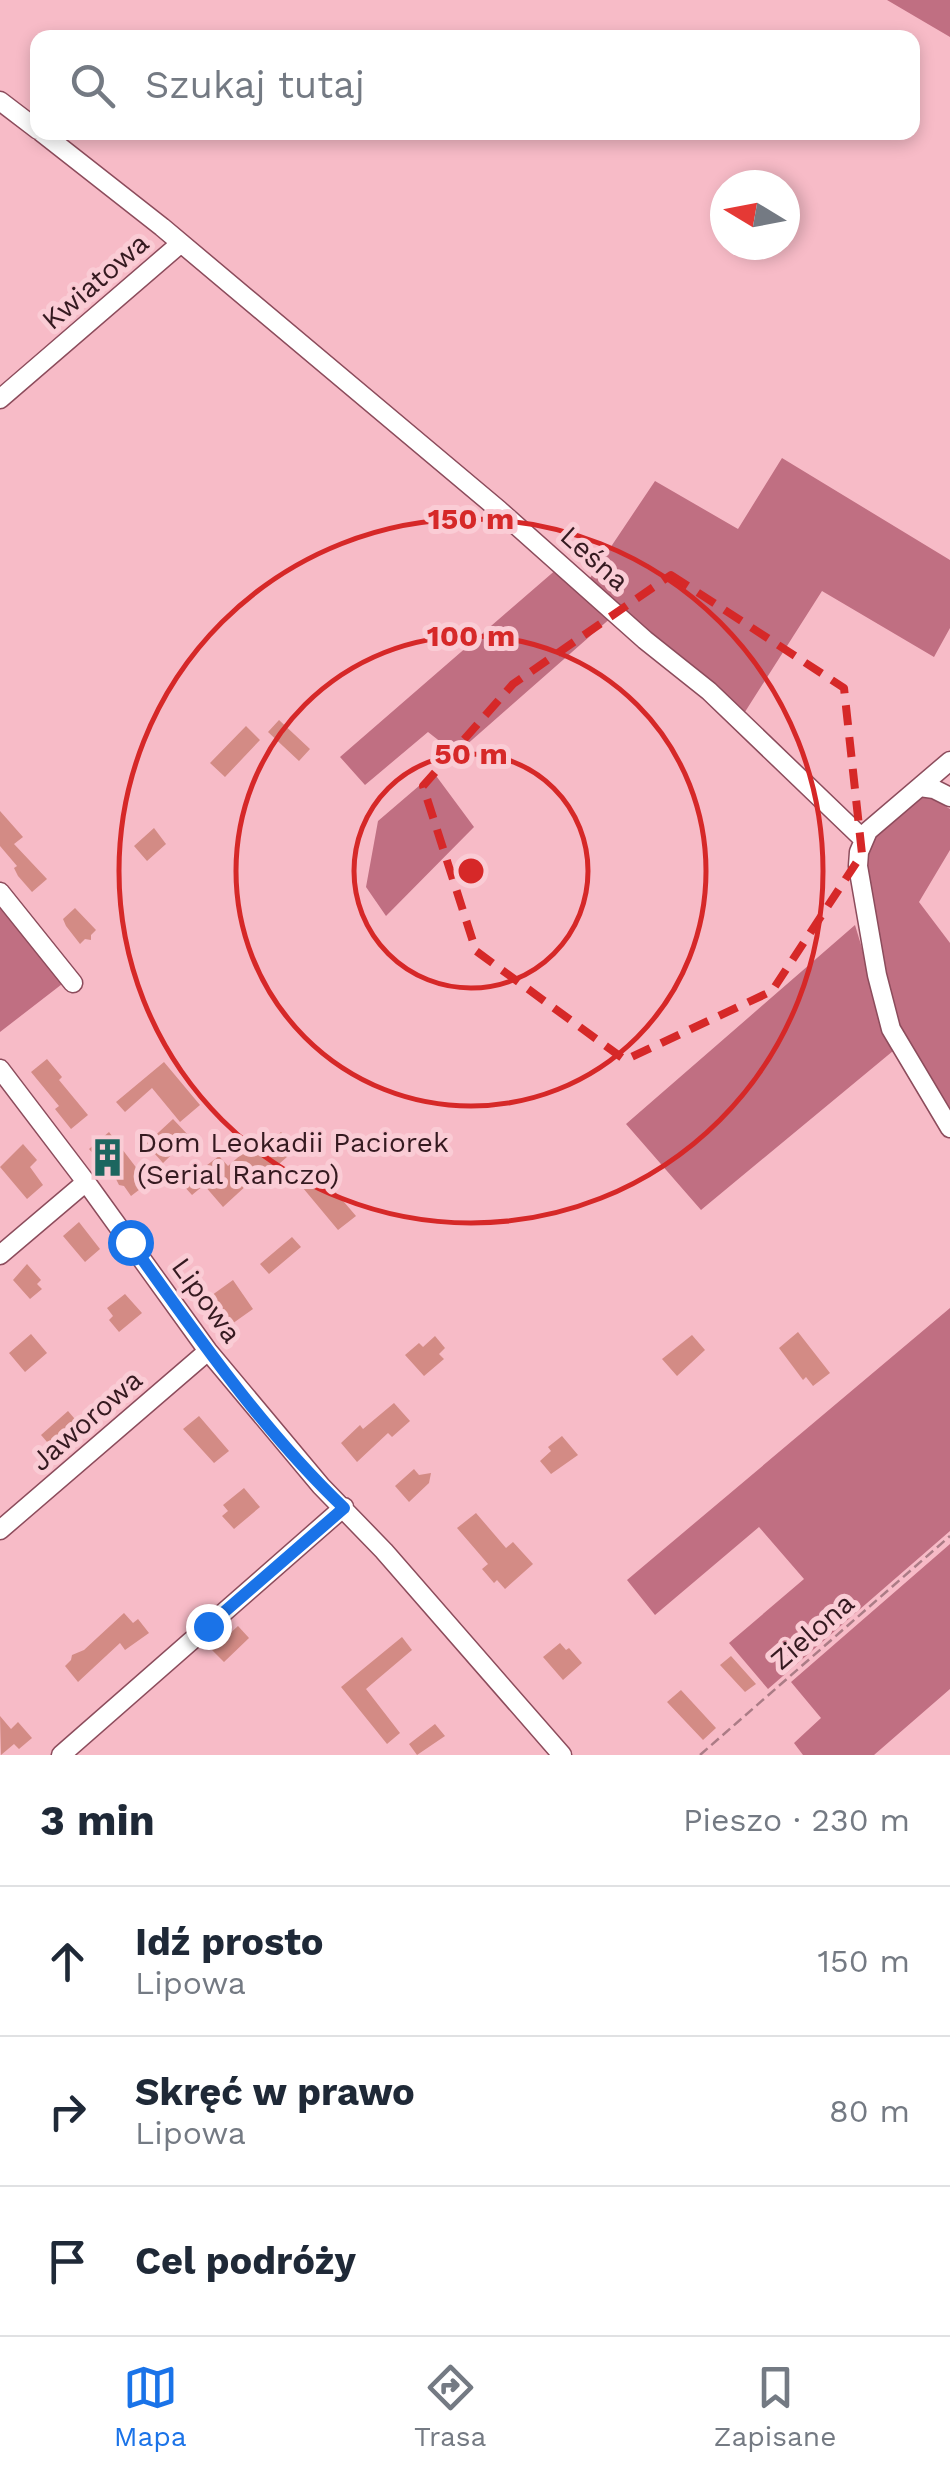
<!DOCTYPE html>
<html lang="pl">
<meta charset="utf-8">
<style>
body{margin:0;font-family:"Work Sans",sans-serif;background:#f2f2f3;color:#1f2937}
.compass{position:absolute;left:710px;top:170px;width:90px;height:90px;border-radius:50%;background:#fff;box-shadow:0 5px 15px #0003;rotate:280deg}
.stop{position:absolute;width:30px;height:30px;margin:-22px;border:8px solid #1a73e8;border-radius:50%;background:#fff}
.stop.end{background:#1a73e8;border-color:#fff;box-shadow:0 2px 10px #0008}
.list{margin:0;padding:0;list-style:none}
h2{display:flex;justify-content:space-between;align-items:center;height:130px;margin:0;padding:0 40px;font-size:42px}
h2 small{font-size:32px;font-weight:400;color:#747a83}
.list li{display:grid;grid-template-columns:65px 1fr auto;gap:30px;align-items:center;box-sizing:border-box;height:150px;padding:0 40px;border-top:2px solid #e0e1e3}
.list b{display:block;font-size:38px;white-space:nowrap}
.list p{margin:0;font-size:32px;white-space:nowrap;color:#747a83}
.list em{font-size:32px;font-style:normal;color:#747a83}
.icon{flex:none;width:55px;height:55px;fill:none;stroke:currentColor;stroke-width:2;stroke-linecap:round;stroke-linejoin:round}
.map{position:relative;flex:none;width:950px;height:1755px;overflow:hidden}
.search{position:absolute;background:#fff;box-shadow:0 5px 15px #0003;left:30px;right:30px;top:30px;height:110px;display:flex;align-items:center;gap:25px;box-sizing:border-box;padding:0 35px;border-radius:20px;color:#747a83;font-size:38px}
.sheet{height:580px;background:#fff}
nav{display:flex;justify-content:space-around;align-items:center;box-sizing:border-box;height:140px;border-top:2px solid #e0e1e3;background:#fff;font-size:28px;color:#747a83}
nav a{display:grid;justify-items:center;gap:5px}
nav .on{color:#1a73e8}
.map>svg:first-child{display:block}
.forest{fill:#c06f82}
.building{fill:#d38b85}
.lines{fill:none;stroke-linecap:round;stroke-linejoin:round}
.street-casing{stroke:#8c4c5c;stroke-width:21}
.path{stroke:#ab7c86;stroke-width:2.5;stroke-dasharray:10 5;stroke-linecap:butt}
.street{stroke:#fff;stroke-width:18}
.route{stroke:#1a73e8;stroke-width:12}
.marked{fill:none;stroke:#d62828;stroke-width:8;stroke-dasharray:20 12;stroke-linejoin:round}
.ring{fill:none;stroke:#d62828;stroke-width:5}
.labels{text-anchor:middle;stroke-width:10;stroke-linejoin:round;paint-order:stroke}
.street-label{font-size:28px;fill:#351a20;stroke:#faccd5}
.poi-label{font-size:28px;fill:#351a20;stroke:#faccd5;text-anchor:start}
.centre{fill:#d62828;stroke:#faccd5;stroke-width:5}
.ring-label{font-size:30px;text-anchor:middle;font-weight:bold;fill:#d62828;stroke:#faccd5;stroke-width:10;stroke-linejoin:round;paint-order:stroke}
</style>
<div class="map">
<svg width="950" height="1755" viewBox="0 0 950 1755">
<rect width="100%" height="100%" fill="#f7bbc7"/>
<!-- forest -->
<path class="forest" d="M887,0H950V37Z
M782,458L950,560V628L934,657L822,591L743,715L588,581L655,481L738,529Z
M558,568L613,616L456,754L428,732L365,785L340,757Z
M434,773L474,827L386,916L366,887L378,821Z
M925,794L950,809V850L919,902L950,943V1120L900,1040L864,870L871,839Z
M0,902L66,981L0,1032Z
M855,925L893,1051L701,1210L626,1124Z
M950,1308V1531L768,1689L729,1643L804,1579L759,1527L655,1615L627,1580Z
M950,1544V1689L874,1755H803L794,1743L821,1718L791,1682Z"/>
<!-- building -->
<path class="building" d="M279,720L310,749L299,761L268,732Z
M246,726L260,740L225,777L210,763Z
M0,811L23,837L14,844L47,879L32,892L18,876L14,868L17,866L0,846Z
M154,828L166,844L147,861L134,846Z
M75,908L96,930L91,935V940L85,939L80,944L66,926L63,919Z
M47,1059L62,1077L59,1080L88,1115L71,1129L55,1109L59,1106L31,1072Z
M164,1062L200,1105L180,1122L152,1088L125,1112L116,1102Z
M173,1119L190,1137L163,1163L146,1144Z
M109,1132L148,1183L131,1196L124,1186L119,1185L109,1165L106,1168L89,1149Z
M281,1132L296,1149L253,1187L249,1183L223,1207L204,1185L192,1195L182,1184L219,1156L228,1166L252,1145L258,1152Z
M23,1144L37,1160L30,1167L43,1185L27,1199L0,1167Z
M315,1168L356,1216L338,1230L298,1182Z
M79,1222L100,1249L85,1262L63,1236Z
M292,1237L301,1247L269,1274L260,1264Z
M27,1264L41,1280L37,1284L42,1289L30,1299L13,1280Z
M233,1280L253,1309L229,1326L208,1298Z
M125,1294L142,1313L119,1332L109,1320L113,1316L107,1308Z
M798,1332L830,1373L813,1386L806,1377L803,1380L779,1348Z
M31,1334L47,1353L25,1372L9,1353Z
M692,1335L705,1350L677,1376L662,1359Z
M435,1336L445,1348L439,1354L444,1359L424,1376L405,1355L419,1343L423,1347Z
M394,1403L410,1421L392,1437L388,1433L357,1462L341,1443L360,1425L363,1429Z
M68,1411L80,1425L55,1451L41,1435Z
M199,1416L229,1451L214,1463L183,1429Z
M562,1436L578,1455L551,1474L540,1461L551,1451L548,1447Z
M414,1469L419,1475L431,1473L429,1483L409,1502L395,1486Z
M244,1488L260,1507L234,1529L222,1516L228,1511L223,1505Z
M476,1513L506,1548L513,1542L533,1564L505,1589L497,1580L494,1583L482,1569L488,1564L457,1528Z
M124,1613L133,1623L138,1619L149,1633L125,1650L120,1643L78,1682L65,1666L71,1660L72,1655L84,1650Z
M238,1626L249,1638L224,1662L212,1650Z
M402,1637L412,1650L366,1689L400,1733L387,1744L341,1687Z
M560,1643L566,1650L569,1648L582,1663L563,1680L543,1657Z
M731,1656L756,1684L745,1692L720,1665Z
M681,1690L716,1728L703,1740L667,1702Z
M0,1716L11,1729L18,1722L32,1738L19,1749L14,1744L1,1755Z
M435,1724L445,1736L417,1755L409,1744Z"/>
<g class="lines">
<defs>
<path id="street" d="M0,101L38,130
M41,132L162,227L499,510L645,640L709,691L863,839
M0,399L181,243
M950,761L868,831L859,852L858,866L877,975L891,1029L950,1128
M920,787L934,789L950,797
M0,892L73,983
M0,1069L86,1182L208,1351L321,1486L384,1551L562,1755
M0,1255L86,1182
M0,1530L208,1351
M61,1755L344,1507"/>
</defs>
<!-- street casing -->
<use href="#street" class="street-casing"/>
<!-- path -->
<path class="path" d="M700,1755L950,1536"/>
<!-- street -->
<use href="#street" class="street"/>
</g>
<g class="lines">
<!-- route -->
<path class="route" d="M130,1242C196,1334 262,1430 344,1508L208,1626"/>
</g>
<!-- marked area -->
<path class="marked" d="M671,575L844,688L862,854L772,991L625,1060L476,951L423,786L513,684Z"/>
<!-- distance rings -->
<g class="ring">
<circle cx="471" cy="871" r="117"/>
<circle cx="471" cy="871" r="235"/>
<circle cx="471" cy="871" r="352"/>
</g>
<!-- icons -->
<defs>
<symbol id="building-bare" viewBox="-9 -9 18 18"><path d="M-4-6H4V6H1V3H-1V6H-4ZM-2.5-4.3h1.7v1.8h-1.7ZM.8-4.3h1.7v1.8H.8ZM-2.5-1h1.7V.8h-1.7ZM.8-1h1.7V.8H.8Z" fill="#1c665f" stroke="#faccd5" stroke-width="2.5" paint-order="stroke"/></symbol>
</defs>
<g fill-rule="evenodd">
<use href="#building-bare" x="80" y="1130" width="55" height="55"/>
</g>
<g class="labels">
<!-- street labels -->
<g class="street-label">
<text transform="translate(95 281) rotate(-41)" y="10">Kwiatowa</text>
<text transform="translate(595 558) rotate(42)" y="10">Leśna</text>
<text transform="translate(207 1300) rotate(54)" y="10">Lipowa</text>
<text transform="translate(86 1420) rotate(-41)" y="10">Jaworowa</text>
<text transform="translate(812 1631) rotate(-41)" y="10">Zielona</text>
</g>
<!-- poi labels -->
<g class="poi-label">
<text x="137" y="1152">Dom Leokadii Paciorek<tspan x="137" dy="32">(Serial Ranczo)</tspan></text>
</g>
</g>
<circle cx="471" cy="871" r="15" class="centre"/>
<g class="ring-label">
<text x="471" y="529">150 m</text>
<text x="471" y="646">100 m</text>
<text x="471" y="764">50 m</text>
</g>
</svg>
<svg class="compass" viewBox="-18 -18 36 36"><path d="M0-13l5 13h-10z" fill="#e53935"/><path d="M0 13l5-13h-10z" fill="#747a83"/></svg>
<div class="stop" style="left:130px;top:1242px"></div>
<div class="stop end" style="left:208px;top:1626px"></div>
<div class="search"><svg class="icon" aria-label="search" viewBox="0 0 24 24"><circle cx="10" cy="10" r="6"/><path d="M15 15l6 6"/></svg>Szukaj tutaj</div>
</div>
<section class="sheet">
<h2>3 min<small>Pieszo · 230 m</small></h2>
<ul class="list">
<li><svg class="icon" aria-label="ahead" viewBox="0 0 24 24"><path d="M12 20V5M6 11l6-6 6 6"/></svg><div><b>Idź prosto</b><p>Lipowa</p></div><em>150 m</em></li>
<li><svg class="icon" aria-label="right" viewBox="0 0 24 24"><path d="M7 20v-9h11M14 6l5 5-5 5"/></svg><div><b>Skręć w prawo</b><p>Lipowa</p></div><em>80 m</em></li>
<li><svg class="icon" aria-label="arrive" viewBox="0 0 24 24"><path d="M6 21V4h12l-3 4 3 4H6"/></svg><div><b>Cel podróży</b></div></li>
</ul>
</section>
<nav>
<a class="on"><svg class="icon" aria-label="map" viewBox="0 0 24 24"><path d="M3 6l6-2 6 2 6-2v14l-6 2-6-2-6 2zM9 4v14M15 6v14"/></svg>Mapa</a>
<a><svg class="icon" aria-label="directions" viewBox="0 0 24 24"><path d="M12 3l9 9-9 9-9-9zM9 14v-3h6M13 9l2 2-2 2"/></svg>Trasa</a>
<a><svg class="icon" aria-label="saved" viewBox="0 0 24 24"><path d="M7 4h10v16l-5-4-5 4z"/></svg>Zapisane</a>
</nav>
